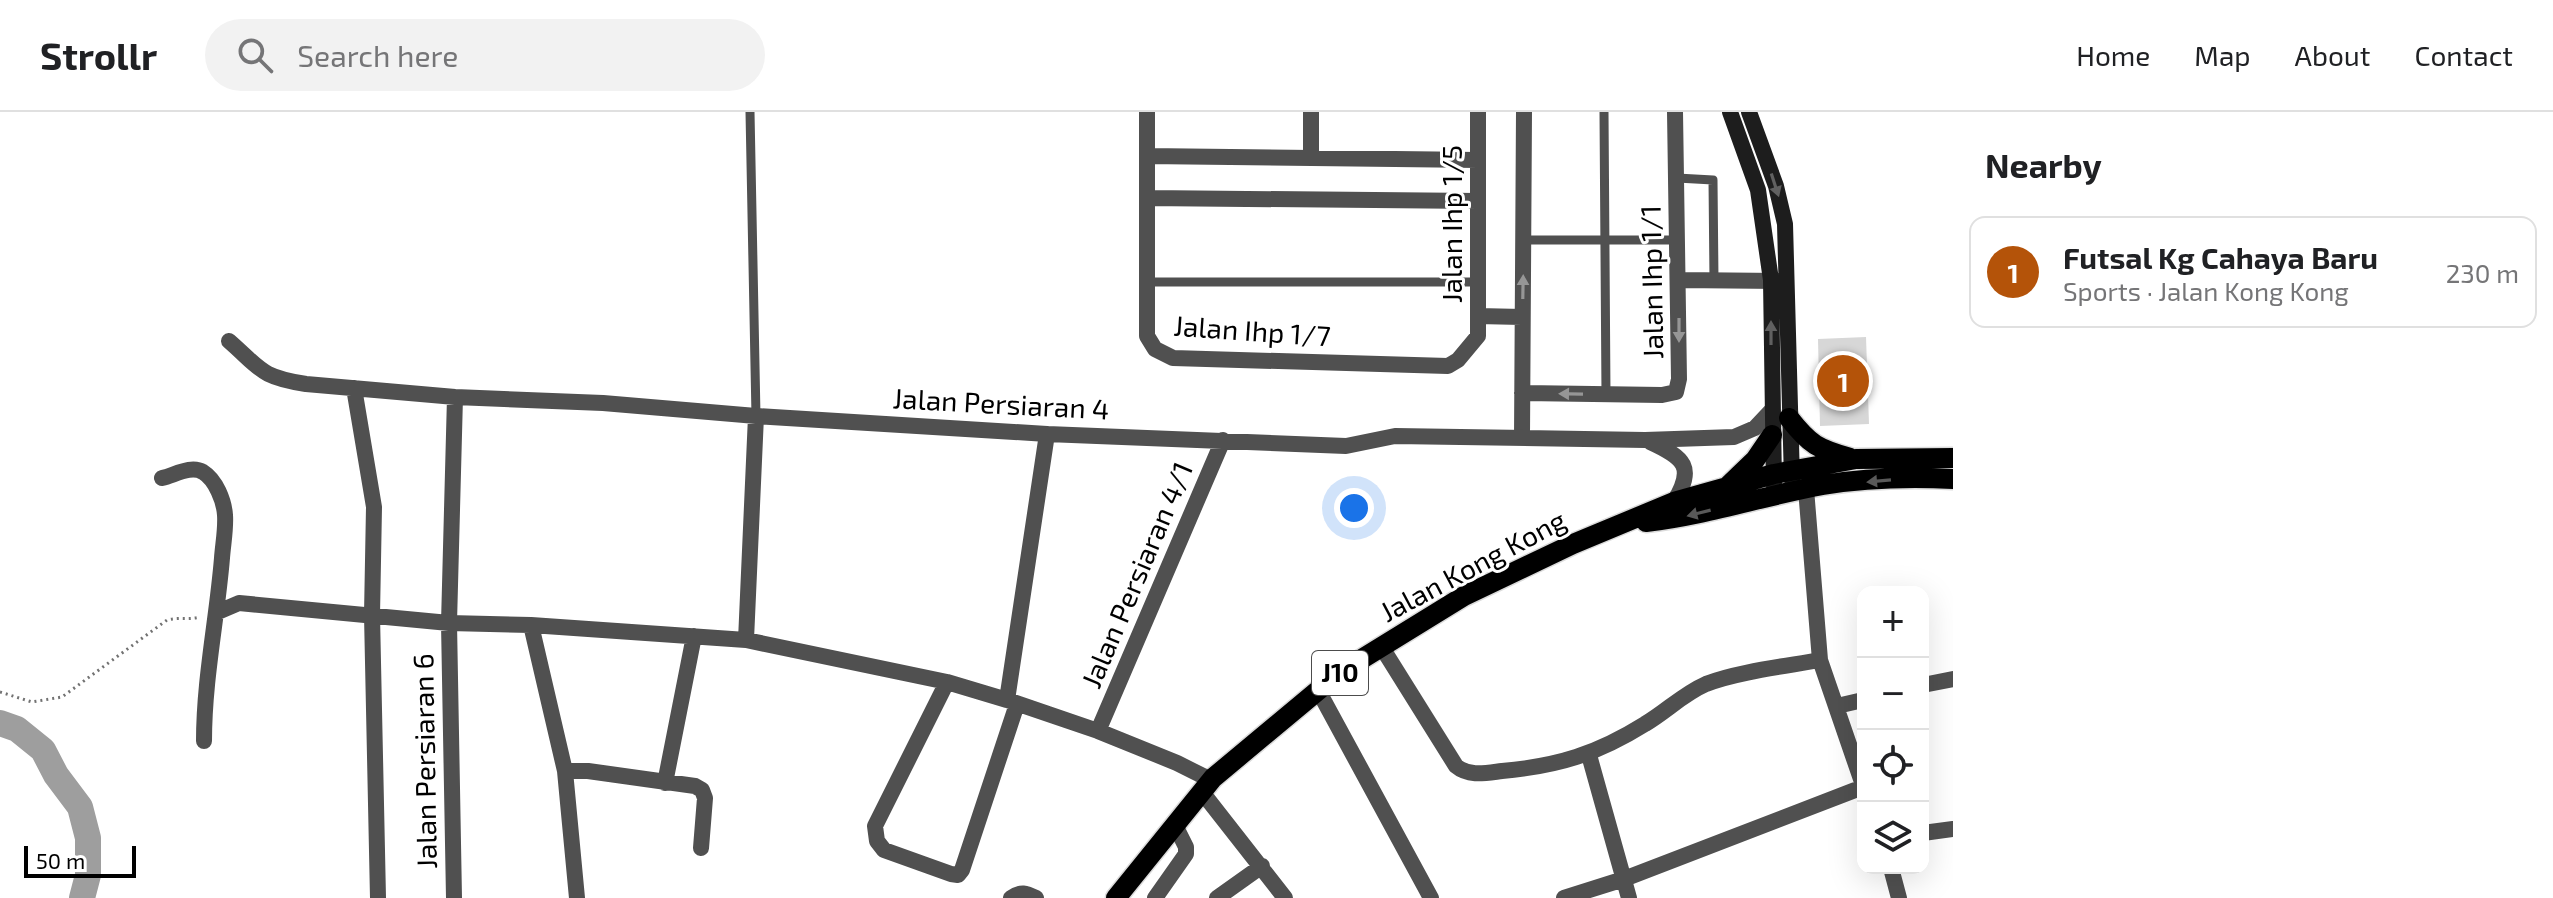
<!DOCTYPE html>
<meta charset="utf-8">
<style>
body{margin:0;font-family:"Exo 2",sans-serif;background:#f2f2f2;color:#202124}
.controls{position:absolute;right:24px;bottom:24px;display:grid;overflow:hidden;border-radius:16px;box-shadow:0 8px 32px #0002}
.controls button{width:72px;height:72px;display:grid;place-items:center;padding:0;border:0;border-bottom:2px solid #e0e0e0;background:#fff;color:#202124;font:40px sans-serif}
.scale{position:absolute;left:24px;bottom:20px;width:112px;box-sizing:border-box;padding-left:8px;border:4px solid #000;border-top:0;font-size:22px;line-height:28px;white-space:nowrap;color:#000;-webkit-text-stroke:6px #fff;paint-order:stroke}
.you{position:absolute;left:1354px;top:396px;width:28px;height:28px;margin:-20px;border:6px solid #fff;border-radius:50%;background:#1a73e8;box-shadow:0 0 0 12px #1a73e833}
.badge{display:grid;place-items:center;width:52px;height:52px;border-radius:50%;background:#b45309;color:#fff;font-size:26px;font-weight:700}
.pin{position:absolute;translate:-50% -50%;border:4px solid #fff;box-shadow:0 2px 8px #0006}
.list{margin:0;padding:0;list-style:none}
h2{display:flex;justify-content:space-between;align-items:center;height:104px;margin:0;padding:0 32px;font-size:34px}
h2 small{font-size:26px;font-weight:400;color:#757577}
.list li{display:grid;grid-template-columns:52px 1fr auto;gap:24px;align-items:center;box-sizing:border-box;height:112px;margin:0 16px 16px;padding:0 16px;border:2px solid #e0e0e0;border-radius:16px}
.list b{display:block;font-size:30px;white-space:nowrap}
.list p{margin:0;font-size:26px;white-space:nowrap;color:#757577}
.list em{font-size:26px;font-style:normal;color:#757577}
.icon{flex:none;width:44px;height:44px;fill:none;stroke:currentColor;stroke-width:2;stroke-linecap:round;stroke-linejoin:round}
.map{position:relative;flex:none;width:1953px;height:786px;overflow:hidden}
header{display:flex;align-items:center;gap:48px;box-sizing:border-box;height:112px;padding:0 40px;background:#fff;border-bottom:2px solid #e0e0e0}
header strong{font-size:38px}
nav{display:flex;gap:44px;margin-inline-start:auto;font-size:28px}
.search{width:560px;height:72px;background:#f2f2f2;display:flex;align-items:center;gap:20px;box-sizing:border-box;padding:0 28px;border-radius:44px;color:#757577;font-size:30px}
main{display:flex}
aside{flex:1;background:#fff}
.map>svg:first-child{display:block}
.green{fill:#d7d7d7}
.lines{fill:none;stroke-linecap:round;stroke-linejoin:round}
.river{stroke:#9e9e9e;stroke-width:26}
.primary-casing{stroke:#dbdbdb;stroke-width:23}
.path{stroke:#727272;stroke-width:3;stroke-dasharray:2 4;stroke-linecap:butt}
.lane{stroke:#505050;stroke-width:9}
.street{stroke:#505050;stroke-width:16}
.secondary{stroke:#1d1d1d;stroke-width:16}
.primary{stroke:#000;stroke-width:20}
.oneway{fill:#616161}
.oneway2{fill:#969696}
.oneway3{fill:#595959}
.labels{text-anchor:middle;stroke-width:6;stroke-linejoin:round;paint-order:stroke}
.shield{fill:#fff;stroke:#4c4c4c;stroke-width:2}
.shield-label{font-size:26px;font-weight:bold;fill:#000}
.street-label{font-size:28px;fill:#000;stroke:#fff}
</style>
<header>
<strong>Strollr</strong>
<div class="search"><svg class="icon" aria-label="search" viewBox="0 0 24 24"><circle cx="10" cy="10" r="6"/><path d="M15 15l6 6"/></svg>Search here</div>
<nav><a>Home</a><a>Map</a><a>About</a><a>Contact</a></nav>
</header>
<main>
<div class="map">
<svg width="1953" height="786" viewBox="0 0 1953 786">
<rect width="100%" height="100%" fill="#fff"/>
<!-- green -->
<path class="green" d="M1866,225L1869,312L1820,314L1818,227Z"/>
<g class="lines">
<!-- river -->
<path class="river" d="M0,611L17,617L43,638L56,663L80,695L88,726V763L82,786"/>
<defs>
<path id="primary" d="M1789,306C1810,333 1818,337 1850,346
M1729,373L1755,348L1772,323
M1646,410C1706,403 1763,384 1823,373C1865,366 1910,365 1953,367
M1116,786L1213,666L1339,561L1464,484L1573,432L1674,390L1774,362L1856,347L1953,346"/>
</defs>
<!-- primary casing -->
<use href="#primary" class="primary-casing"/>
<!-- path -->
<path class="path" d="M0,580L32,590L62,585L167,508C179,505 189,508 200,505"/>
<!-- lane -->
<path class="lane" d="M750,0L756,304
M1604,0L1606,282
M1677,66L1713,68L1714,168
M1523,128H1678
M1147,170H1478"/>
<!-- street -->
<path class="street" d="M1147,0V224L1155,237L1173,246L1448,254L1458,248L1478,224V0
M1311,0V46
M1147,44L1478,48
M1147,86L1478,89
M1679,168L1785,169
M1478,204L1522,205
M229,229C261,257 260,265 306,272L455,285L603,291L756,304L1047,322L1346,334L1395,324L1645,328L1734,325L1755,316L1771,299
M354,276L374,395L372,503L378,786
M1522,281L1662,283L1676,280L1679,267L1675,0
M1522,325L1524,0
M1650,330C1685,346 1695,355 1674,390
M162,366C175,363 191,353 203,360C216,368 224,389 225,403C226,417 223,432 222,446C217,507 204,567 204,629
M1806,377L1820,548L1863,673
M218,500L239,491L449,511L531,513L746,528L947,570L1007,588L1098,619L1177,651L1211,668
M531,513L565,659L577,786
M746,528L756,304
M1381,534L1456,654C1469,665 1486,661 1502,659C1558,654 1597,642 1645,612C1667,599 1683,582 1706,572C1736,560 1787,554 1820,548
M947,570L875,714L877,729L884,738L951,762L958,763L962,758L1017,592
M1923,573L1953,567
M1318,578L1431,786
M1007,588L1047,322
M1837,594L1863,588
M1098,619L1223,328
M1589,643L1629,786
M565,659H588L695,674L702,678L705,686L701,736
M665,671L694,524
M1202,680L1285,786
M1923,721L1953,717
M1891,756L1899,786
M454,786L449,511L455,285
M1011,786C1021,779 1026,781 1036,786
M1155,786L1186,742V735L1175,713
M1217,786L1262,754
M1564,786L1624,767L1863,675"/>
<!-- secondary -->
<path class="secondary" d="M1730,0L1758,78L1771,168L1774,374
M1749,0L1776,74L1785,112L1792,368"/>
<!-- primary -->
<use href="#primary" class="primary"/>
</g>
<!-- one-way arrows -->
<defs><path id="oneway-solid" d="M-6-.8H1V-3.2L6.5 0L1 3.2V.8H-6Z" transform="scale(2)"/></defs>
<g class="oneway">
<use href="#oneway-solid" transform="translate(1775 73) rotate(72)"/>
<use href="#oneway-solid" transform="translate(1771 221) rotate(-90)"/>
</g>
<g class="oneway2">
<use href="#oneway-solid" transform="translate(1523 175) rotate(-89)"/>
<use href="#oneway-solid" transform="translate(1679 218) rotate(90)"/>
<use href="#oneway-solid" transform="translate(1571 282) rotate(-179)"/>
</g>
<g class="oneway3">
<use href="#oneway-solid" transform="translate(1879 369) rotate(175)"/>
<use href="#oneway-solid" transform="translate(1699 401) rotate(166)"/>
</g>
<g class="labels">
<!-- shield labels -->
<rect class="shield" x="1312" y="539" width="56" height="44" rx="6"/>
<g class="shield-label">
<text x="1340" y="570">J10</text>
</g>
<!-- street labels -->
<g class="street-label">
<text transform="translate(1452 112) rotate(-90)" y="10">Jalan Ihp 1/5</text>
<text transform="translate(1652 170) rotate(-91)" y="10">Jalan Ihp 1/1</text>
<text transform="translate(1252 219) rotate(4)" y="10">Jalan Ihp 1/7</text>
<text transform="translate(1001 292) rotate(3)" y="10">Jalan Persiaran 4</text>
<text transform="translate(1473 454) rotate(-28)" y="10">Jalan Kong Kong</text>
<text transform="translate(1137 463) rotate(-67)" y="10">Jalan Persiaran 4/1</text>
<text transform="translate(425 649) rotate(-91)" y="10">Jalan Persiaran 6</text>
</g>
</g>
</svg>
<div class="controls">
<button>+</button>
<button>−</button>
<button><svg class="icon" aria-label="locate" viewBox="0 0 24 24"><circle cx="12" cy="12" r="6"/><path d="M12 2v4M12 18v4M2 12h4M18 12h4"/></svg></button>
<button><svg class="icon" aria-label="layers" viewBox="0 0 24 24"><path d="M12 4l9 5-9 5-9-5zM3 14l9 5 9-5"/></svg></button>
</div>
<div class="scale">50 m</div>
<div class="you"></div>
<div class="pin badge" style="left:1843px;top:269px">1</div>
</div>
<aside>
<h2>Nearby<small></small></h2>
<ul class="list">
<li><span class="badge">1</span><div><b>Futsal Kg Cahaya Baru</b><p>Sports · Jalan Kong Kong</p></div><em>230 m</em></li>
</ul>
</aside>
</main>
